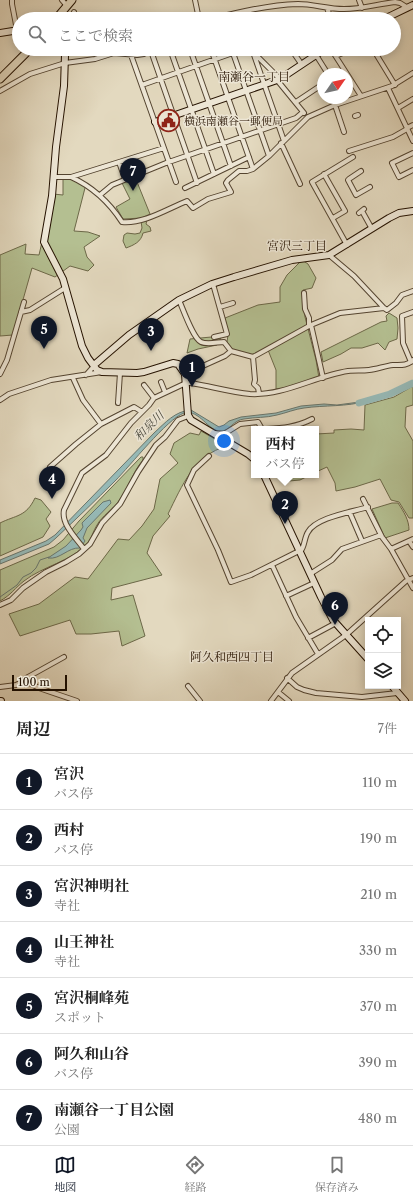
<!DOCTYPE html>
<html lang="ja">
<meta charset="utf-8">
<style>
body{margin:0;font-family:"Libre Caslon Text","Noto Serif JP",serif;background:#f6f6f6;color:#222}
.controls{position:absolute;right:12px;bottom:12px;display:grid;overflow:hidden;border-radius:0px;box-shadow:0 2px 10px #0003}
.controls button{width:36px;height:36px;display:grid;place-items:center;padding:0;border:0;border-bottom:1px solid #e0e0e0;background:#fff;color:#222;font:20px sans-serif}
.compass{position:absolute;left:317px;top:68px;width:36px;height:36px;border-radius:50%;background:#fff;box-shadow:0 2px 10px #0003;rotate:56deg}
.scale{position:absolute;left:12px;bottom:10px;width:55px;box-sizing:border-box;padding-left:4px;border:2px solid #251200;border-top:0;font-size:11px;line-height:14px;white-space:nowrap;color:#251200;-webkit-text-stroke:3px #ede6d5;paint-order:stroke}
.you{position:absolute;left:224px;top:441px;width:14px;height:14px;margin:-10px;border:3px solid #fff;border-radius:50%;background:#1a73e8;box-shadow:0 0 0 6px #1a73e833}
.badge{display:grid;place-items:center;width:26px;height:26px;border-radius:50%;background:#111827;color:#fff;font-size:13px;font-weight:700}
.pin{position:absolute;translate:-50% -33px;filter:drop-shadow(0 1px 2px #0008)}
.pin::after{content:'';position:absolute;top:21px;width:14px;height:12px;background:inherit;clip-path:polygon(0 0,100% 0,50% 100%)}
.popup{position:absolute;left:251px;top:426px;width:68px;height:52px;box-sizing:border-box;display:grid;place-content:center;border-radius:0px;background:#fff;filter:drop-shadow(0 1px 3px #0005);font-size:13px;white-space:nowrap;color:#767676}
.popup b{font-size:15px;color:#222}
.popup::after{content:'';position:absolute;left:50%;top:100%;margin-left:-8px;border:8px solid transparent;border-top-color:#fff}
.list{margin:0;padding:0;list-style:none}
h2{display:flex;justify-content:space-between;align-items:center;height:52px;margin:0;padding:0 16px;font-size:17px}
h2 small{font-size:13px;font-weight:400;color:#767676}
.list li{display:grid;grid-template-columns:26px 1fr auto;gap:12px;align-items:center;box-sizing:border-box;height:56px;padding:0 16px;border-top:1px solid #e0e0e0}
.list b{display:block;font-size:15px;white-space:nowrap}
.list p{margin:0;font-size:13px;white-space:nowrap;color:#767676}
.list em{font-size:13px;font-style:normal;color:#767676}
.icon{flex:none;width:22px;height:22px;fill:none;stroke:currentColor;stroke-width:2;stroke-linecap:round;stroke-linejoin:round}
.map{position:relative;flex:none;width:413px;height:701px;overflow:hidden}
.search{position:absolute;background:#fff;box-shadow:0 2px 10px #0003;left:12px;right:12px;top:12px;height:44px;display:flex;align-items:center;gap:10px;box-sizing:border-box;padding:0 14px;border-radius:22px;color:#767676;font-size:15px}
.sheet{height:444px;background:#fff}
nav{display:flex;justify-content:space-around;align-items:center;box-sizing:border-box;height:56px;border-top:1px solid #e0e0e0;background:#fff;font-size:11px;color:#767676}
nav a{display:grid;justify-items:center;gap:2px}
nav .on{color:#111827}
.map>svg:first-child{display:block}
.green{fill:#b4bf91;stroke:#6c6848}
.water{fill:#96b9b6;stroke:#69766d}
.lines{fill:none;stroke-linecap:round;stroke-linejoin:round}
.stream{stroke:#69766d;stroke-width:1}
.river{stroke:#96b9b6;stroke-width:7}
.street-casing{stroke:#544430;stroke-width:6}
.secondary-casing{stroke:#251200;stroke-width:8}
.primary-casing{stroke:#251200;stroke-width:9}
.street{stroke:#ede6d5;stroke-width:4}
.secondary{stroke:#ede6d5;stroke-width:6}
.primary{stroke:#e3d9bf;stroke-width:7}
.labels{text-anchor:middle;stroke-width:3;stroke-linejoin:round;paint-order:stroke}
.poi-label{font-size:11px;fill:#251200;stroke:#ede6d5;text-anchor:start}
.neighbourhood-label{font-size:12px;fill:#251200;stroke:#ede6d5}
.water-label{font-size:12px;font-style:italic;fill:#4d4c40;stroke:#ede6d5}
</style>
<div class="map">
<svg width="413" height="701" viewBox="0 0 413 701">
<rect width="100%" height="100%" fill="#e3d9bf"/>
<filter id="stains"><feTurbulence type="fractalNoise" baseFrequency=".005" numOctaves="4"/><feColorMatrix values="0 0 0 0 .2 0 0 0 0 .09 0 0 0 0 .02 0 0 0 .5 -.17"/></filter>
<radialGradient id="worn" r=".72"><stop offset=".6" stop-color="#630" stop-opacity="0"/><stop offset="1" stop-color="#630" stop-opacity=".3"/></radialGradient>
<!-- green -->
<path class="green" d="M135,177L150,214L142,218L123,219L116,207L130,199L122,183Z
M63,178H69L86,184L74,231L88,232L100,236L84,247L87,257L94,265L88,271L70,266L55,277L32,268L13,335L0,336V255L26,244L25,254L39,255L53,194L63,195Z
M147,220L146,224L150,227L151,231L143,233C141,242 134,245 126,248L123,241L124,235L127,233L135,234L140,233L142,228L141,221Z
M302,260L308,264L316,278L312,288L303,290L305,317L316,360L319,378L286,388L276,389V370L268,350L250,355L234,351L227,342L228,335L225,318L258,305L280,302V287L287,275Z
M389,313L397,318L398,328L397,339L389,342L385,350L378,343L362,348H351L341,354L323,362L321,352L381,322L387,321L386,316Z
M222,336L217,345L198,349L187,353L190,339Z
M413,386V405L406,407L405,427L413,441V518H409L399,502L391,500L380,479L355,487L336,491L335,483L327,467L316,472V434L334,433V430L351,429L364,430L365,405L394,397Z
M201,431L227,446C194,455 182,486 168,514L170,516L153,536L147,553L162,575L112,588L111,600L133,595L145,636L122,646L119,631L91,634H76L70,620L20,636L9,614L39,604L75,577L88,579L118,539L129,540L142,526L154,509L160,479L178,463L170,454L174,443L190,433L199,435Z
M141,457H143V460C132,473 128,489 118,502C112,510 102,516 97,525C93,531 92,538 87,544C70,562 43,566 24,581C15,588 11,595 0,601V570L54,547L63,540L79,521Z
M285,475H310L300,480L289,481Z
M35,498L41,500L51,512L46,519L50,526L43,537L0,556V523C16,515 26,517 35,498Z
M392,503H398C404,512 409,520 409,530L385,538L372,509Z"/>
<!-- water -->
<path class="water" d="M367,401C346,407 325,405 304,408C295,409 286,413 277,415C266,418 255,417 244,419C233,420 230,431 221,431C208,432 200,409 184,413C167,419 130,466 115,481C96,500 76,519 56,538L49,544L0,564V560L46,541L55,535L154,433C165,423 175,411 191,410L219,427L224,425L229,421L241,417L276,413L301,406L324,404L337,405Z
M110,500L111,503L87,528L83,538L85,541L80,548C68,547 60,560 48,558L66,546L81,530L83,527L82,523L103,502Z"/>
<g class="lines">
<!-- stream -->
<path class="stream" d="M0,597L17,585L23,577L31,573L36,568L40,560L49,557"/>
<!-- river -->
<path class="river" d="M359,403L390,394L413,383"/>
<defs>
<path id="street" d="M12,0V4L17,30
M62,0L67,6
M195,0L199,19
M359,0L362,8
M327,8L331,19
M71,19L74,12
M211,19C239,12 268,5 298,4C313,4 328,9 344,9C361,9 378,4 395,2L400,3L408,8
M170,49L214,174
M190,49L231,166
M211,49L253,169
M250,49L280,79
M291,49L302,65
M309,49L314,57
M331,49L347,74
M373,49L395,85
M151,51L197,183
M253,52L284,141
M233,53L269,156
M131,55L176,182
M316,55L328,74
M336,56L351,49
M347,74L361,96
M277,80L304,113
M142,85L244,49
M388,88L413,141
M0,91L30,74L65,63L95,59L114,53L137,55L144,54L153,49
M296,102L323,84
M335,105L344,132
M398,108L413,99
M355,116L358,115
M407,128L413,125
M281,143L300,184
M349,151L393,137L407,129
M413,153L392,163L399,177L413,170
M119,162L125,179
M361,171L349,179L348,180L356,195L370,187
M324,174L345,211L333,218
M54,177H71L164,148
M71,177C93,187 109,202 122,222C144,224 167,209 187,201L193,208L208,199L231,192L226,183L228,180L239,171H247L253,169L269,156L308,117L335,105L392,86L413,73
M185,188L249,157
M100,195L112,185L166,163L296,118L303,112
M362,211L372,229
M359,213L364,209
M347,245L312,182L353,157
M213,284L227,334L214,337
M304,293L305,309L309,318V326L311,325L323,378
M179,300C183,309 193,338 201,342C207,345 218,342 224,342L231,351L225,356L185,374
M220,307L233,303
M384,308L387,310L396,303L402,295L413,291
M21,312L30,310L65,288
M311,325L340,313L384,308L354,276L329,255
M231,351L253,357L309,326
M253,357L255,380L254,384L258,388L259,393
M411,362L403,343L402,316L413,312
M0,374L7,360L24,302
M86,375L94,366
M73,378L83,400L101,424
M161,382L165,392
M144,385L154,398
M0,400L9,394L51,380L102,372
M118,403L120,373
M266,429C282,428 297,427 312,419
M214,433L224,434L240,424L258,422L262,429
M209,456L194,470L187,485L218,550L231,582L251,575L299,551
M50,467L76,444L101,424L134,407L142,412
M363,499L382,537L391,549L413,588
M350,513L362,541
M409,541L413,547
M84,549C76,538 61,524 64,510L82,473L106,455L131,423L149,405L154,398L186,383H190C210,386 230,392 250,394C284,396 315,376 348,371C355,370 362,371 369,370C377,369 385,366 393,365C401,365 407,366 413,360
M391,549L413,539
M300,552C305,547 304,538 308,532C316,517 353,512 368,507
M272,565L296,617L318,654
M310,574L332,560L342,549L381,535
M286,596L314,583
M0,605L11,600L23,588L46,572L66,562L79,554L90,544L102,523L120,504L138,472L156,445L165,437L178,420L188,416
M308,638L336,623
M287,678L297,687L304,690L316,693L362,697L397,693
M24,680L39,688L77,701
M188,686L200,701
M0,687L16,685L20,683L28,677L64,657
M278,692L289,701
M271,701L292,673L346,635L406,581L413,578"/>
<path id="secondary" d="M384,19L413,5
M0,33L19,30
M63,49L65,55L64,86L56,147L52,196L44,242L63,279L82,346L88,358L97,370L102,372L137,373L144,372L173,363L178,364L185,374L188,415L191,420L248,454L254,459
M155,122L280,79L316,55L324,49
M94,365L129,335L179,300L212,284L234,277L292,260L329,255L389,218L399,213L413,211
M264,475L321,597L333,620L368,659
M392,686L405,701
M0,701H1"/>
<path id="primary" d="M56,19L72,0
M0,79L30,49"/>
</defs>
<!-- street casing -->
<use href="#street" class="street-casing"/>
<!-- secondary casing -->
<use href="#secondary" class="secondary-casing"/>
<!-- primary casing -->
<use href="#primary" class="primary-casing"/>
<!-- street -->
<use href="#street" class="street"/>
<!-- secondary -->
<use href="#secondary" class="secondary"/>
<!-- primary -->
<use href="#primary" class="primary"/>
</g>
<!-- icons -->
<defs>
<symbol id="civic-ring" viewBox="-11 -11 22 22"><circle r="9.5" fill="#ede6d5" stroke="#8f2418" stroke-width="1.5"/><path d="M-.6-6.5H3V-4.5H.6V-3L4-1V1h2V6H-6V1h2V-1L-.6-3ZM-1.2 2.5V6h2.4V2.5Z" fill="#8f2418"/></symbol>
</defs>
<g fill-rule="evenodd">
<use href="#civic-ring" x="156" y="108" width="25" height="25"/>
</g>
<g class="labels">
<!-- poi labels -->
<g class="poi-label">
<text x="184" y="125">横浜南瀬谷一郵便局</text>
</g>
<!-- neighbourhood labels -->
<g class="neighbourhood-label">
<text x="254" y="81">南瀬谷一丁目</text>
<text x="297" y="250">宮沢三丁目</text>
<text x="232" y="661">阿久和西四丁目</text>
</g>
<!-- water labels -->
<g class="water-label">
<text transform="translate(149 426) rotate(-44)" y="4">和泉川</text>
</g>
</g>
<rect width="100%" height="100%" filter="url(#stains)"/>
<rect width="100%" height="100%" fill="url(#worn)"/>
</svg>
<div class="controls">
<button><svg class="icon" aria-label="locate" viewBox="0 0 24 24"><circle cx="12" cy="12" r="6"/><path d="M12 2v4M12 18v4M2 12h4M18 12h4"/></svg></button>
<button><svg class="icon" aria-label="layers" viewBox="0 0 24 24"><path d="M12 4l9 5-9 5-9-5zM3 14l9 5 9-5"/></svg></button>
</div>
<svg class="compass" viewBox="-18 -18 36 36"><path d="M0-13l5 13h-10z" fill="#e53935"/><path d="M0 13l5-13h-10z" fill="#767676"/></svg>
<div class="scale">100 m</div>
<div class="you"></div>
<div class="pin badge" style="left:192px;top:387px">1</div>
<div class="pin badge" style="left:285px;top:524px">2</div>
<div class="popup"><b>西村</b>バス停</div>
<div class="pin badge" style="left:151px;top:351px">3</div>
<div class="pin badge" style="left:52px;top:499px">4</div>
<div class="pin badge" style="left:44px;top:349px">5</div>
<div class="pin badge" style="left:335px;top:625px">6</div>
<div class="pin badge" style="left:133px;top:191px">7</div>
<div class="search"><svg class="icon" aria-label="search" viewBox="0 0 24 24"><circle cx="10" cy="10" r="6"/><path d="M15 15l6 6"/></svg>ここで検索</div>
</div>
<section class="sheet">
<h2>周辺<small>7件</small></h2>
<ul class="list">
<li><span class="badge">1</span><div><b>宮沢</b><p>バス停</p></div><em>110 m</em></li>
<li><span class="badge">2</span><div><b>西村</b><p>バス停</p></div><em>190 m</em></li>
<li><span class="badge">3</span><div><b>宮沢神明社</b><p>寺社</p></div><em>210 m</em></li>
<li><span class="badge">4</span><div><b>山王神社</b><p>寺社</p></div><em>330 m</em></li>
<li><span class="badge">5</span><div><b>宮沢桐峰苑</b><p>スポット</p></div><em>370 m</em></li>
<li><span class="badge">6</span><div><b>阿久和山谷</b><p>バス停</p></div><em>390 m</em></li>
<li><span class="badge">7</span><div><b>南瀬谷一丁目公園</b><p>公園</p></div><em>480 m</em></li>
</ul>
</section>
<nav>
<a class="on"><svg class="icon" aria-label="map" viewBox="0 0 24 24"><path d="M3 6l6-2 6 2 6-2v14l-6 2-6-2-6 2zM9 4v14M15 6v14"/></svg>地図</a>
<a><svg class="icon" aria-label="directions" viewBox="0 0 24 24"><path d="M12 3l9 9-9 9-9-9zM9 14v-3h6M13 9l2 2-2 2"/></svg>経路</a>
<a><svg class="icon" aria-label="saved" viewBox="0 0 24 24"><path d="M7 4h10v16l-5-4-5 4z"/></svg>保存済み</a>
</nav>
